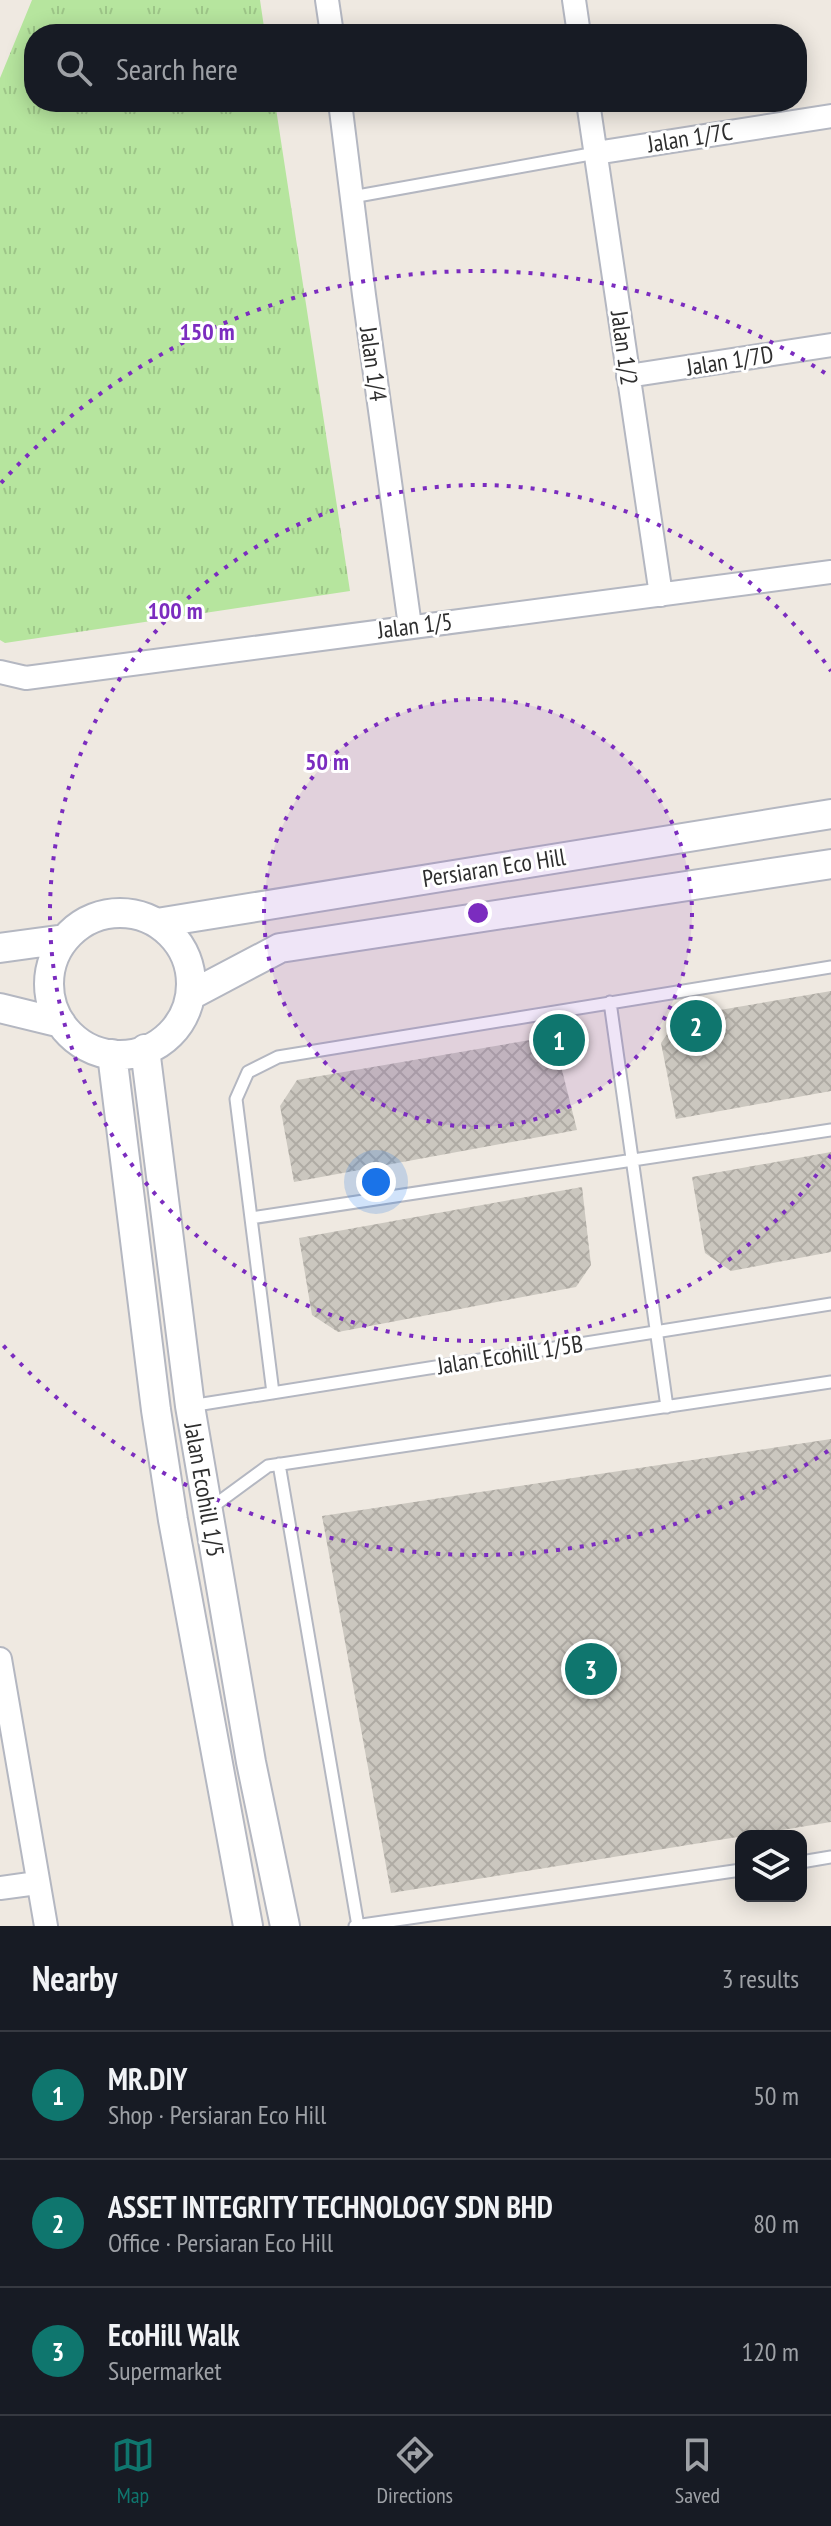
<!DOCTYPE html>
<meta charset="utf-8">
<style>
body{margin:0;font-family:"PT Sans Narrow",sans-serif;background:#242831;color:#f1f3f6}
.controls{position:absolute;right:24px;bottom:24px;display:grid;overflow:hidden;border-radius:16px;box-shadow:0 4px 20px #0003}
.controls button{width:72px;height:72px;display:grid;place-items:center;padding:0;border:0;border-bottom:2px solid #363941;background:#171b24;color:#f1f3f6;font:40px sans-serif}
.you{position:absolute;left:376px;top:1182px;width:28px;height:28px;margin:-20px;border:6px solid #fff;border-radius:50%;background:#1a73e8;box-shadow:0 0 0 12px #1a73e833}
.badge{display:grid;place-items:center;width:52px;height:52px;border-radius:50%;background:#0f766e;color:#fff;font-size:26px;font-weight:700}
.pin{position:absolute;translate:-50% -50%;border:4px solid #fff;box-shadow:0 2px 8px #0006}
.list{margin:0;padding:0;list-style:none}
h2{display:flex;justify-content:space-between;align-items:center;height:104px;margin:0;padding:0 32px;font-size:34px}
h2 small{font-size:26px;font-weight:400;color:#9ea1a6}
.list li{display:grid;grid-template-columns:52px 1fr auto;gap:24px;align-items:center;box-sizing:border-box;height:128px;padding:0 32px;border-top:2px solid #363941}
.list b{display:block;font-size:30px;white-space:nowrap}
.list p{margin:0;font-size:26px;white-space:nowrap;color:#9ea1a6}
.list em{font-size:26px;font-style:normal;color:#9ea1a6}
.icon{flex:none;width:44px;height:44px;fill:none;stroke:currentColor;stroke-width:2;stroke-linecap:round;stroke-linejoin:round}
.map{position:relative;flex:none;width:831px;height:1926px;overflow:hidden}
.search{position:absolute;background:#171b24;box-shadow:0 4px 20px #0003;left:24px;right:24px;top:24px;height:88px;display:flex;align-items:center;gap:20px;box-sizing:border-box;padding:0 28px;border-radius:32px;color:#9ea1a6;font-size:30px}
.sheet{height:488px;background:#171b24}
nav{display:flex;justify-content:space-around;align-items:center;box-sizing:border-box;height:112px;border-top:2px solid #363941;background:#171b24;font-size:22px;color:#9ea1a6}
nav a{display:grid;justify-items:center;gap:4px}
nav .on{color:#0f766e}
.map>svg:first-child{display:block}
.park{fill:url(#park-tufts)}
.building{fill:url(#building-cross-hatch)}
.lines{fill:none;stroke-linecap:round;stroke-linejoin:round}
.service-casing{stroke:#b4b7c1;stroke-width:15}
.minor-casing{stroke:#b4b7c1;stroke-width:26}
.tertiary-casing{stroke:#b4b7c1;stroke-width:32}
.service{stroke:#fff;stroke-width:11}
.minor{stroke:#fff;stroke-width:22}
.tertiary{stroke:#fff;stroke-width:28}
.ring{fill:none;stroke:#7b2cbf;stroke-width:4;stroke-dasharray:4 8}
.labels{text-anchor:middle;stroke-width:6;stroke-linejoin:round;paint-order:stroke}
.street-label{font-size:24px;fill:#2e2e2e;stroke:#fff}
.centre{fill:#7b2cbf;stroke:#fff;stroke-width:4}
.ring-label{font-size:24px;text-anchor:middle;font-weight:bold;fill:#7b2cbf;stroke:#fff;stroke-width:6;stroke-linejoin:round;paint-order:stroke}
</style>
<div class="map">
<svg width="831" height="1926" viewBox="0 0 831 1926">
<defs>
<pattern id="park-tufts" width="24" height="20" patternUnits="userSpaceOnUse" patternTransform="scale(2)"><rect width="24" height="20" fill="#b6e59e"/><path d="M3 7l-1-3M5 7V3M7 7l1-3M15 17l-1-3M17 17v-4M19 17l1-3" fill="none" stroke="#9dc588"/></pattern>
<pattern id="building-cross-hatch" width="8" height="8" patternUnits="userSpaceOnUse" patternTransform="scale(2)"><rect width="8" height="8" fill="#cbc7bf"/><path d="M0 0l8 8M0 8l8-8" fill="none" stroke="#afaba4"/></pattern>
</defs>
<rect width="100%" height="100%" fill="#efe9e1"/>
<!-- park -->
<path class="park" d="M32,0H260L265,34H34V102H275L350,591L5,643L0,640V78Z"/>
<!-- building -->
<path class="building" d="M831,991V1091L676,1119L661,1043L679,1017Z
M536,1039L558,1054L577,1130L294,1182L280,1106L297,1080Z
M831,1152V1252L731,1271L705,1253L692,1177Z
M582,1187L591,1265L576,1287L338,1332L312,1315L299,1238Z
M831,1439V1822L391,1893L322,1516Z"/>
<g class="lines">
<defs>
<path id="service" d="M352,197L596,153
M610,1002L667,1407
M251,1218L831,1130
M273,1393L236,1099L248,1072L278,1057L831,967
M190,1406L831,1304
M279,1464L358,1926
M208,1510L268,1466L831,1382
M801,1862L831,1857
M355,1926L741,1870"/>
<path id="minor" d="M327,0L332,34
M574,0L579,34
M340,102L364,295L410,626
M588,102L661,595
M596,153L831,116
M628,376L831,345
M0,672L26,678L831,572
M0,1659L46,1926
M0,1888L37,1883"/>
<path id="tertiary" d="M49 984a71 71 0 1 1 142 0a71 71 0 1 1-142 0Z
M157,923L831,814
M0,948L65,939
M191,995L280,948L831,864
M0,1008L61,1023
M145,1049L190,1406L251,1762L285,1926
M112,1054L156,1410L173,1520L248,1926"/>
</defs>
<!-- service casing -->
<use href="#service" class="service-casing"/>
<!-- minor casing -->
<use href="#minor" class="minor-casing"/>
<!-- tertiary casing -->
<use href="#tertiary" class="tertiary-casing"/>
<!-- service -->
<use href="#service" class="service"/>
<!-- minor -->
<use href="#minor" class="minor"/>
<!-- tertiary -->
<use href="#tertiary" class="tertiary"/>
</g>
<!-- distance rings -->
<circle cx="478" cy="913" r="214" fill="#7b2cbf" fill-opacity=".12"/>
<g class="ring">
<circle cx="478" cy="913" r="214"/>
<path d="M831 1155A428 428 0 1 1 831 671"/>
<path d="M828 1451A642 642 0 0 1 1 1343M1 483A642 642 0 0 1 828 375"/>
</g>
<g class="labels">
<!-- street labels -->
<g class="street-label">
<text transform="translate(690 138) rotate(-9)" y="8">Jalan 1/7C</text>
<text transform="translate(624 348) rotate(82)" y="8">Jalan 1/2</text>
<text transform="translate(730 361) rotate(-9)" y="8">Jalan 1/7D</text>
<text transform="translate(373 364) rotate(82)" y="8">Jalan 1/4</text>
<text transform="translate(415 626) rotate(-7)" y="8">Jalan 1/5</text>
<text transform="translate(494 868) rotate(-9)" y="8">Persiaran Eco Hill</text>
<text transform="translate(510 1355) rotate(-9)" y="8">Jalan Ecohill 1/5B</text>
<text transform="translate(204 1490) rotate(80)" y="8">Jalan Ecohill 1/5</text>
</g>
</g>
<circle cx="478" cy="913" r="12" class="centre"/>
<g class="ring-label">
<text x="207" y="340">150 m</text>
<text x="175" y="619">100 m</text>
<text x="327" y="770">50 m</text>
</g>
</svg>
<div class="controls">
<button><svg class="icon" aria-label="layers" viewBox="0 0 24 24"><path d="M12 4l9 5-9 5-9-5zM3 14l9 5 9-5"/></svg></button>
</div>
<div class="you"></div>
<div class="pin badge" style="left:559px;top:1040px">1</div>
<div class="pin badge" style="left:696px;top:1026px">2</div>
<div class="pin badge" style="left:591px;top:1669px">3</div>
<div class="search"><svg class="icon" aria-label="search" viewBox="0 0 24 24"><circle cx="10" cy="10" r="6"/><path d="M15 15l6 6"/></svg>Search here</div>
</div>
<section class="sheet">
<h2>Nearby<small>3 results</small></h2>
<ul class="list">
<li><span class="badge">1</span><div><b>MR.DIY</b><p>Shop · Persiaran Eco Hill</p></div><em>50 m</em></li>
<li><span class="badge">2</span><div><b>ASSET INTEGRITY TECHNOLOGY SDN BHD</b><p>Office · Persiaran Eco Hill</p></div><em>80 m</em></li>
<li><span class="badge">3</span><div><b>EcoHill Walk</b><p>Supermarket</p></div><em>120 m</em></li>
</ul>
</section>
<nav>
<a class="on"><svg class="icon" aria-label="map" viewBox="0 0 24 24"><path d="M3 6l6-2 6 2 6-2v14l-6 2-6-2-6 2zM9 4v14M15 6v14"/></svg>Map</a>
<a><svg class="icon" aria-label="directions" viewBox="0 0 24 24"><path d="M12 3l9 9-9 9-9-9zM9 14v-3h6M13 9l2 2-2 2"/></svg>Directions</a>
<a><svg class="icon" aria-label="saved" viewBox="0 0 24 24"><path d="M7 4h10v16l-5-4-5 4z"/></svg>Saved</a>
</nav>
